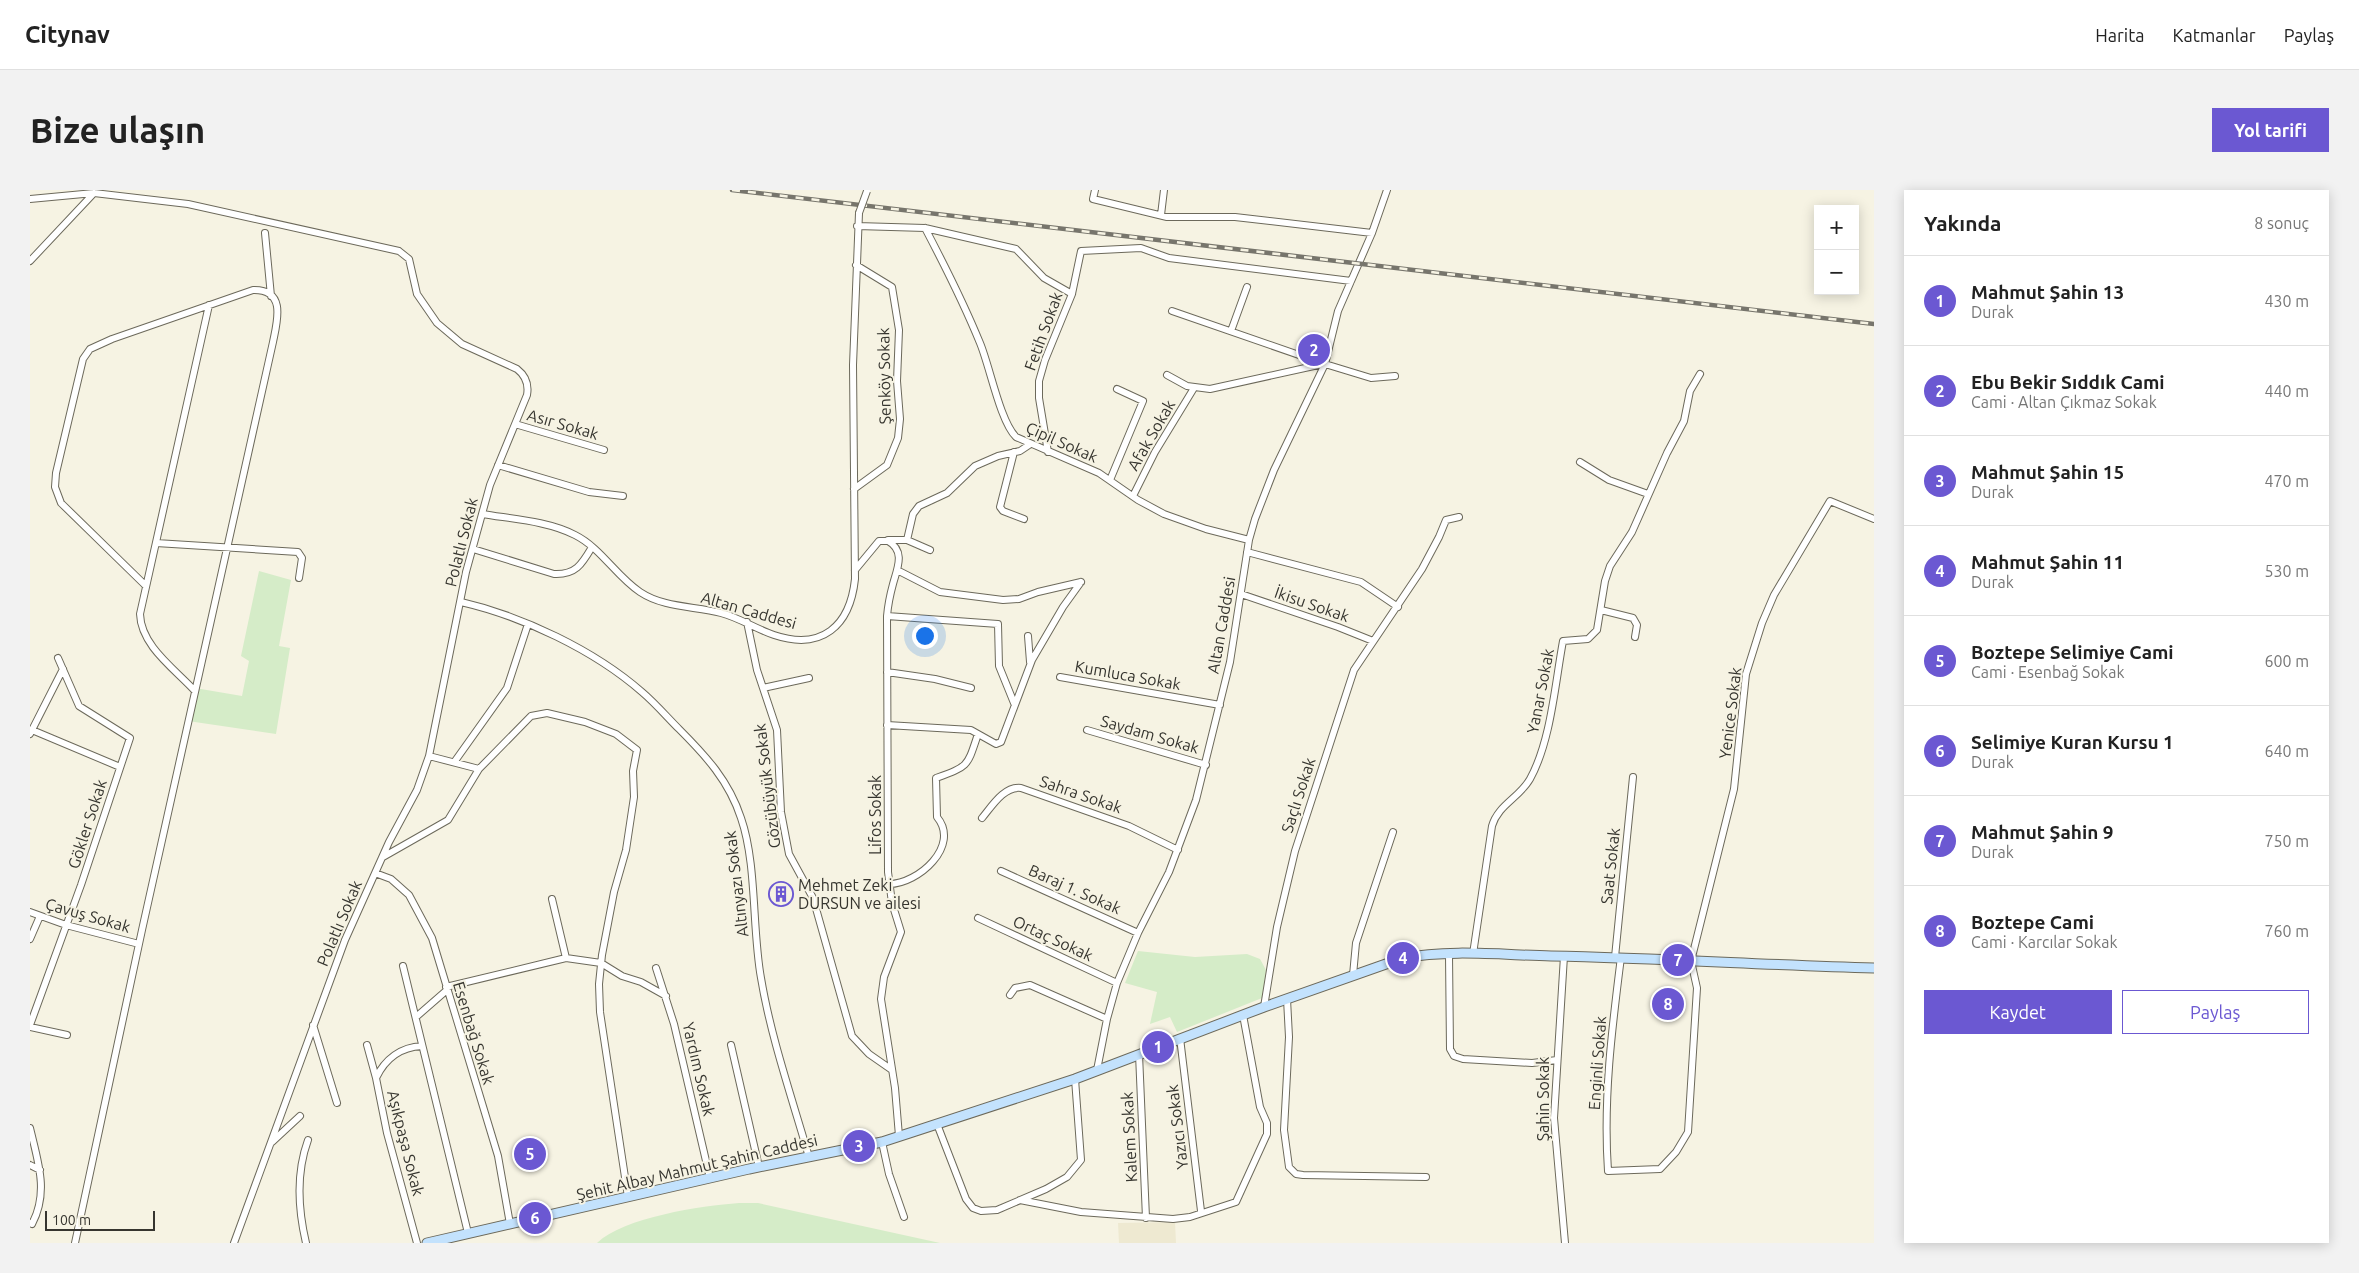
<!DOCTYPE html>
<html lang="tr">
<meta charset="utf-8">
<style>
body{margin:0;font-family:Ubuntu,sans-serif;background:#f2f2f2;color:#222}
.controls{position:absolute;right:15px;top:15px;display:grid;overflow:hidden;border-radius:0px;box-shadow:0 2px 12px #0003}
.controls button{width:45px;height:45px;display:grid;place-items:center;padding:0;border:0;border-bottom:1px solid #e0e0e0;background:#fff;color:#222;font:25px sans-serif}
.scale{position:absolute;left:15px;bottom:12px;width:110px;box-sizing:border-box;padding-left:5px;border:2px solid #36352f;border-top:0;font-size:14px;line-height:18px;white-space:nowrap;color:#36352f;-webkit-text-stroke:4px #f6f3e3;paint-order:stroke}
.you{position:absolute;left:894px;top:445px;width:18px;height:18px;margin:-12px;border:4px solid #fff;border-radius:50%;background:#1a73e8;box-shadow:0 0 0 8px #1a73e833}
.badge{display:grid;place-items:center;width:32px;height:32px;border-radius:50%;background:#6b58d2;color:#fff;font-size:16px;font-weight:700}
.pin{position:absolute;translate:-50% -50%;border:2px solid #fff;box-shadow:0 1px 5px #0006}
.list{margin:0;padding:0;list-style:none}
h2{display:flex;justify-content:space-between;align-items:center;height:65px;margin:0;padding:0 20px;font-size:21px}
h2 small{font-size:16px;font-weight:400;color:#767676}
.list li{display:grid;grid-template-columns:32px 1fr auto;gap:15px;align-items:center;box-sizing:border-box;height:90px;padding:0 20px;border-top:1px solid #e0e0e0}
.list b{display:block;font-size:19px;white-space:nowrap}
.list p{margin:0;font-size:16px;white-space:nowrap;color:#767676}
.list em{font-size:16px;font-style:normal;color:#767676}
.actions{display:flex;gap:10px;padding:15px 20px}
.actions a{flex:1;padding:11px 0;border:1px solid #6b58d2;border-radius:0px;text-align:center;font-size:18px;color:#6b58d2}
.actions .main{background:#6b58d2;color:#fff}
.map{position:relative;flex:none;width:1844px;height:1053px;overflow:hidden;border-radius:0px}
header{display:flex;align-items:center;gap:30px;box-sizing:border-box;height:70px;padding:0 25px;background:#fff;border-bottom:1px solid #e0e0e0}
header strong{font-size:24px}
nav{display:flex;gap:28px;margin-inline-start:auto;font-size:18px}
.intro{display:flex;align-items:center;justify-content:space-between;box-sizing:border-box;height:120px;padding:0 30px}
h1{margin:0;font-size:35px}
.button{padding:12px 22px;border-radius:0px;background:#6b58d2;color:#fff;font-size:18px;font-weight:700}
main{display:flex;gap:30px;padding:0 30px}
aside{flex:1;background:#fff;border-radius:0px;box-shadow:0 2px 12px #0003}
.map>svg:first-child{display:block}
.built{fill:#eee9d1}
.green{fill:#d5ecc8}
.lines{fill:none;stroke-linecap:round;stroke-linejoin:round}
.street-casing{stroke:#6c695b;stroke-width:8}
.secondary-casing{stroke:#6c695b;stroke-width:11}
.street{stroke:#fff;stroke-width:6}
.secondary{stroke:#c3e2fd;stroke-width:9}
.rail-casing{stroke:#77756c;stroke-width:4.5}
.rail{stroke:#f6f3e3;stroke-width:2.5;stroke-dasharray:8;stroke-linecap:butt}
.street-bridge-casing{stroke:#6c695b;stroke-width:8;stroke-linecap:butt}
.street-bridge{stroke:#fff;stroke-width:6}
.labels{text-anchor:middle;stroke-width:4;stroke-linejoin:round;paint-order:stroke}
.street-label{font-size:16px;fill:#36352f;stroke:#f6f3e3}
.poi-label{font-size:16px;fill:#36352f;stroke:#f6f3e3;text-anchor:start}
</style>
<header>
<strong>Citynav</strong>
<nav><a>Harita</a><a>Katmanlar</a><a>Paylaş</a></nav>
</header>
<div class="intro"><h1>Bize ulaşın</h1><a class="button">Yol tarifi</a></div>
<main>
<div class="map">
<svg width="1844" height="1053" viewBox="0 0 1844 1053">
<rect width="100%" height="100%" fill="#f6f3e3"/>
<!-- built -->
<path class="built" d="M1145,1032L1146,1053H1089L1088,1033Z"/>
<!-- green -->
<path class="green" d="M229,381L261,390L249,456L260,458L246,544L158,531L165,498L212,506L219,471L211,466Z
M1108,761L1165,767L1217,764L1230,769L1236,780L1232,808L1147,842L1140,827L1120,834L1127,802L1095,793Z
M709,1013H728L910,1053H567C594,1027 671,1016 709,1013Z"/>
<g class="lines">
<defs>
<path id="street" d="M1065,0L1063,9L1137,27H1205L1342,43
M0,9L64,3L158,14L369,61L379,69L387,104L407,133L432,154L487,179C496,186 499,194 497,205L460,295L436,382L399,566L387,600L359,652L315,750L204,1053
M1131,25L1134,0
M827,36L895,38L986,59L1014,88L1042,104
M895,38C915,76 934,114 950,153C960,177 970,231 986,247L1069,283L1108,310L1134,324L1176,339L1219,350
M235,43L241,106
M0,71L64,3
M1142,121L1295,174L1341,188L1365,186
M1201,141L1217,97
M1137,185L1157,196L1180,199L1293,174
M485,234L574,260
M984,262L970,317L973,321L994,329
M1018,262L1009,208V191L1015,170L1042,104L1051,61L1111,58L1139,68L1321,91
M1550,272L1579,290L1618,304
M468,275L559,302L593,306
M1080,290L1113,211L1087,199
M824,299L857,275L868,248L870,229L867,191L869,140L862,97L826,75
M1103,306L1125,262L1164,198
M452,324C482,329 518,331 545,345C571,358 586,386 610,402C634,418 665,416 691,423C710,428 726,439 744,445C792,461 820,436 825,389L823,175L829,23
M858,350H877L900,360
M877,350L883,324L889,316L917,303L945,276L968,266L990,261L999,255
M126,353L268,362L272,368L269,388
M443,359L524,384C546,385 552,374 562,357
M1217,362L1331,392L1368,417
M825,380L849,351H858C876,361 867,379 863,394C860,405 858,415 857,426L858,682L862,713L871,742L854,787L851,809L865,898L869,946
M867,380L910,402L973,410L989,409L1008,402L1051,392
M1211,404L1308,437L1343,451
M431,412C492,426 564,460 612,502C625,513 637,527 649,539C676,566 699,591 711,628C727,674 722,739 731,788C741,848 762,908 779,967
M1571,420L1603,428L1607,435L1605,447
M857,426L968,434L969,476L984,513
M717,432L727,480L747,540L751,622L759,664L783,708L822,846L839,864L862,880
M998,446L1000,472
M857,482L905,489L941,498
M1030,487L1190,515
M733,498L779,488
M165,501C145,479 111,456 110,424L179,115
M857,535L941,540L966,554L971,552L1002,470L1033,417L1051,392
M2,540L90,577
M1057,540L1176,575
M0,544L33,479
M399,566L449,579
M425,571L477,498L498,434
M952,628C962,616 974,596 991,598L1099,636L1148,660
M353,667L418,630L449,579L501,526L517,523L555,532L586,544L607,560L603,581L604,607L596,660L584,702L572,765L569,794L570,822L598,1007
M971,681L1108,743
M345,683L361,689L379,705L402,748L468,966L480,1034
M859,694C888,694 931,656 907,627L906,588C939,576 937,577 948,544
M522,709L536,768
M0,722L36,735L109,754
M948,728L1087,793
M0,749L10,726
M1443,764L1462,636C1468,615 1489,608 1500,589C1521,551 1525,494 1533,451L1558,449L1567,440L1575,391L1580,376L1602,342L1637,263L1654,231L1660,201L1670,184
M1419,765L1420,859L1424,866L1433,869L1502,873L1527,870
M1534,766L1524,928L1535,1053
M1585,767L1603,587
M1591,767C1582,838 1573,909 1578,981L1630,979L1646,962L1658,942L1667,798L1661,771L1704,599L1716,484L1732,433L1744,405L1800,311L1844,329
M373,776L438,1043
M626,778L644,834L680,988
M1323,785L1326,753L1363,642
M416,797L536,768L571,773L592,786L611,792L636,806
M980,805L985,798L1000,795L1077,829
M1257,809L1259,847L1254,940L1259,977L1266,984L1273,985L1396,987
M1234,817L1247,737L1265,661L1324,480L1392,379L1409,347L1416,330L1429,327
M386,827L417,800
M0,835L51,695L100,548L49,516L28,468
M283,835L307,913
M0,837L37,845
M1150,848L1171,1021
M337,855L346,888
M701,855L729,977
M1109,864L1116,1028
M1067,880L1077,829L1087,793L1108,743L1139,682L1166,610L1200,472L1219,350L1225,329L1244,280L1295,174L1308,121L1342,43L1357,0
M907,934L936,1009L943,1018L951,1021L967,1020L1016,999L1037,987L1051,970L1045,889
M0,938C8,972 19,1002 2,1034L0,1033
M242,952L270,926
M852,952L859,984L874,1027
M0,975L10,980
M990,1010L1051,1022L1143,1029L1160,1027L1206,1012L1237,944V933L1230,917L1213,825
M45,1053L112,740L243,152C247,132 257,99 223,100L82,149L60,159L53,169L26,283L25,297L31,313L116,396
M276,1053C268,1019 266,983 278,950
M387,1053L357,943L346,888C355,869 371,857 392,856"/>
<path id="secondary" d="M397,1053L719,979L852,952L1045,889L1234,817L1373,768C1420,759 1473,765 1521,766C1629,768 1736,775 1844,778"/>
</defs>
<!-- street casing -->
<use href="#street" class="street-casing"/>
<!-- secondary casing -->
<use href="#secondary" class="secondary-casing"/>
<!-- street -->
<use href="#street" class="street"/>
<!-- secondary -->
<use href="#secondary" class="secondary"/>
<defs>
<path id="rail" d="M702,0L1844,134"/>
</defs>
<!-- rail casing -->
<use href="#rail" class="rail-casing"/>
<!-- rail -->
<use href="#rail" class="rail"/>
<defs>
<path id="street-bridge" d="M829,23L837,1"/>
</defs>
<!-- street-bridge casing -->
<use href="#street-bridge" class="street-bridge-casing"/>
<!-- street-bridge -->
<use href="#street-bridge" class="street-bridge"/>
</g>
<!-- icons -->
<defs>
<symbol id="building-ring" viewBox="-11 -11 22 22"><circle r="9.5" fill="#f6f3e3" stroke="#6b58d2" stroke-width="1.5"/><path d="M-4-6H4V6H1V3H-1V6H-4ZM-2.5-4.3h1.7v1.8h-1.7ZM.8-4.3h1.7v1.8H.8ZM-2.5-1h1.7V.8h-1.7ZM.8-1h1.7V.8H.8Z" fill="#6b58d2"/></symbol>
</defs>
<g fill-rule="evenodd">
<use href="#building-ring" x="737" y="690" width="28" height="28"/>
</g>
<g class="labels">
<!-- street labels -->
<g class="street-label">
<text transform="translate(1013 141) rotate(-70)" y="6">Fetih Sokak</text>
<text transform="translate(854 186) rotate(-91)" y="6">Şenköy Sokak</text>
<text transform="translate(533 234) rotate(16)" y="6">Asır Sokak</text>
<text transform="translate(1121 245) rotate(-60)" y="6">Afak Sokak</text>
<text transform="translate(1032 252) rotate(24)" y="6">Çipil Sokak</text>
<text transform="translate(431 352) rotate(-76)" y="6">Polatlı Sokak</text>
<text transform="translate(1282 414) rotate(19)" y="6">İkisu Sokak</text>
<text transform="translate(719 420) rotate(16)" y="6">Altan Caddesi</text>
<text transform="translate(1191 435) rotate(-80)" y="6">Altan Caddesi</text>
<text transform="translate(1098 485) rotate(10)" y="6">Kumluca Sokak</text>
<text transform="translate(1510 501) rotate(-79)" y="6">Yanar Sokak</text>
<text transform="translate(1700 523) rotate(-83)" y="6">Yenice Sokak</text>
<text transform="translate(1120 544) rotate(16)" y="6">Saydam Sokak</text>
<text transform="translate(737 596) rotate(-97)" y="6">Gözübüyük Sokak</text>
<text transform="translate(1051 604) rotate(19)" y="6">Sahra Sokak</text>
<text transform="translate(1268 605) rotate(-72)" y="6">Saçlı Sokak</text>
<text transform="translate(845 625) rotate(-90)" y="6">Lifos Sokak</text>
<text transform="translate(57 634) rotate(-72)" y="6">Gökler Sokak</text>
<text transform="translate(1580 676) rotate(-84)" y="6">Saat Sokak</text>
<text transform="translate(706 694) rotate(-97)" y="6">Altınyazı Sokak</text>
<text transform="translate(1045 699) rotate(24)" y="6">Baraj 1. Sokak</text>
<text transform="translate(58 725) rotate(16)" y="6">Çavuş Sokak</text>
<text transform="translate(309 733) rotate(-67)" y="6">Polatlı Sokak</text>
<text transform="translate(1023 748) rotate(25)" y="6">Ortaç Sokak</text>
<text transform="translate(444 843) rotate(73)" y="6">Esenbağ Sokak</text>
<text transform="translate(1567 873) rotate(-86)" y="6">Enginli Sokak</text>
<text transform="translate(669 879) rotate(77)" y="6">Yardım Sokak</text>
<text transform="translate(1513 909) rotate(-90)" y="6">Şahin Sokak</text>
<text transform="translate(1147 937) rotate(-97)" y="6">Yazıcı Sokak</text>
<text transform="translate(1099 947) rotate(-93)" y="6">Kalem Sokak</text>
<text transform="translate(376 953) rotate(76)" y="6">Aşıkpaşa Sokak</text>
<text transform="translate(667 977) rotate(-13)" y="6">Şehit Albay Mahmut Şahin Caddesi</text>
</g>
<!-- poi labels -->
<g class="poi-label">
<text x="768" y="701">Mehmet Zeki<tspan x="768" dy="18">DURSUN ve ailesi</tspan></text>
</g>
</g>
</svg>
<div class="controls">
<button>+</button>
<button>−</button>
</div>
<div class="scale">100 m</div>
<div class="you"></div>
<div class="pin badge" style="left:1128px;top:857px">1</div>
<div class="pin badge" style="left:1284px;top:160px">2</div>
<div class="pin badge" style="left:829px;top:956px">3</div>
<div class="pin badge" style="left:1373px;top:768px">4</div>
<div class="pin badge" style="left:500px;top:964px">5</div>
<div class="pin badge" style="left:505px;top:1028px">6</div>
<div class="pin badge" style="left:1648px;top:770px">7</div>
<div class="pin badge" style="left:1638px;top:814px">8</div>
</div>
<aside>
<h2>Yakında<small>8 sonuç</small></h2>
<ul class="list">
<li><span class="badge">1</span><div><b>Mahmut Şahin 13</b><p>Durak</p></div><em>430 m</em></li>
<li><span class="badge">2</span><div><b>Ebu Bekir Sıddık Cami</b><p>Cami · Altan Çıkmaz Sokak</p></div><em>440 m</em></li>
<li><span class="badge">3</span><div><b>Mahmut Şahin 15</b><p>Durak</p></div><em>470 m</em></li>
<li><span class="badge">4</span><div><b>Mahmut Şahin 11</b><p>Durak</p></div><em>530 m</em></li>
<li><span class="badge">5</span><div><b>Boztepe Selimiye Cami</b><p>Cami · Esenbağ Sokak</p></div><em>600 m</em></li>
<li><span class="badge">6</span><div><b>Selimiye Kuran Kursu 1</b><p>Durak</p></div><em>640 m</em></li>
<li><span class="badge">7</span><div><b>Mahmut Şahin 9</b><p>Durak</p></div><em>750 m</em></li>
<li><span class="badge">8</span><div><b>Boztepe Cami</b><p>Cami · Karcılar Sokak</p></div><em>760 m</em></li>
</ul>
<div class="actions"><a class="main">Kaydet</a><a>Paylaş</a></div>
</aside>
</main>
